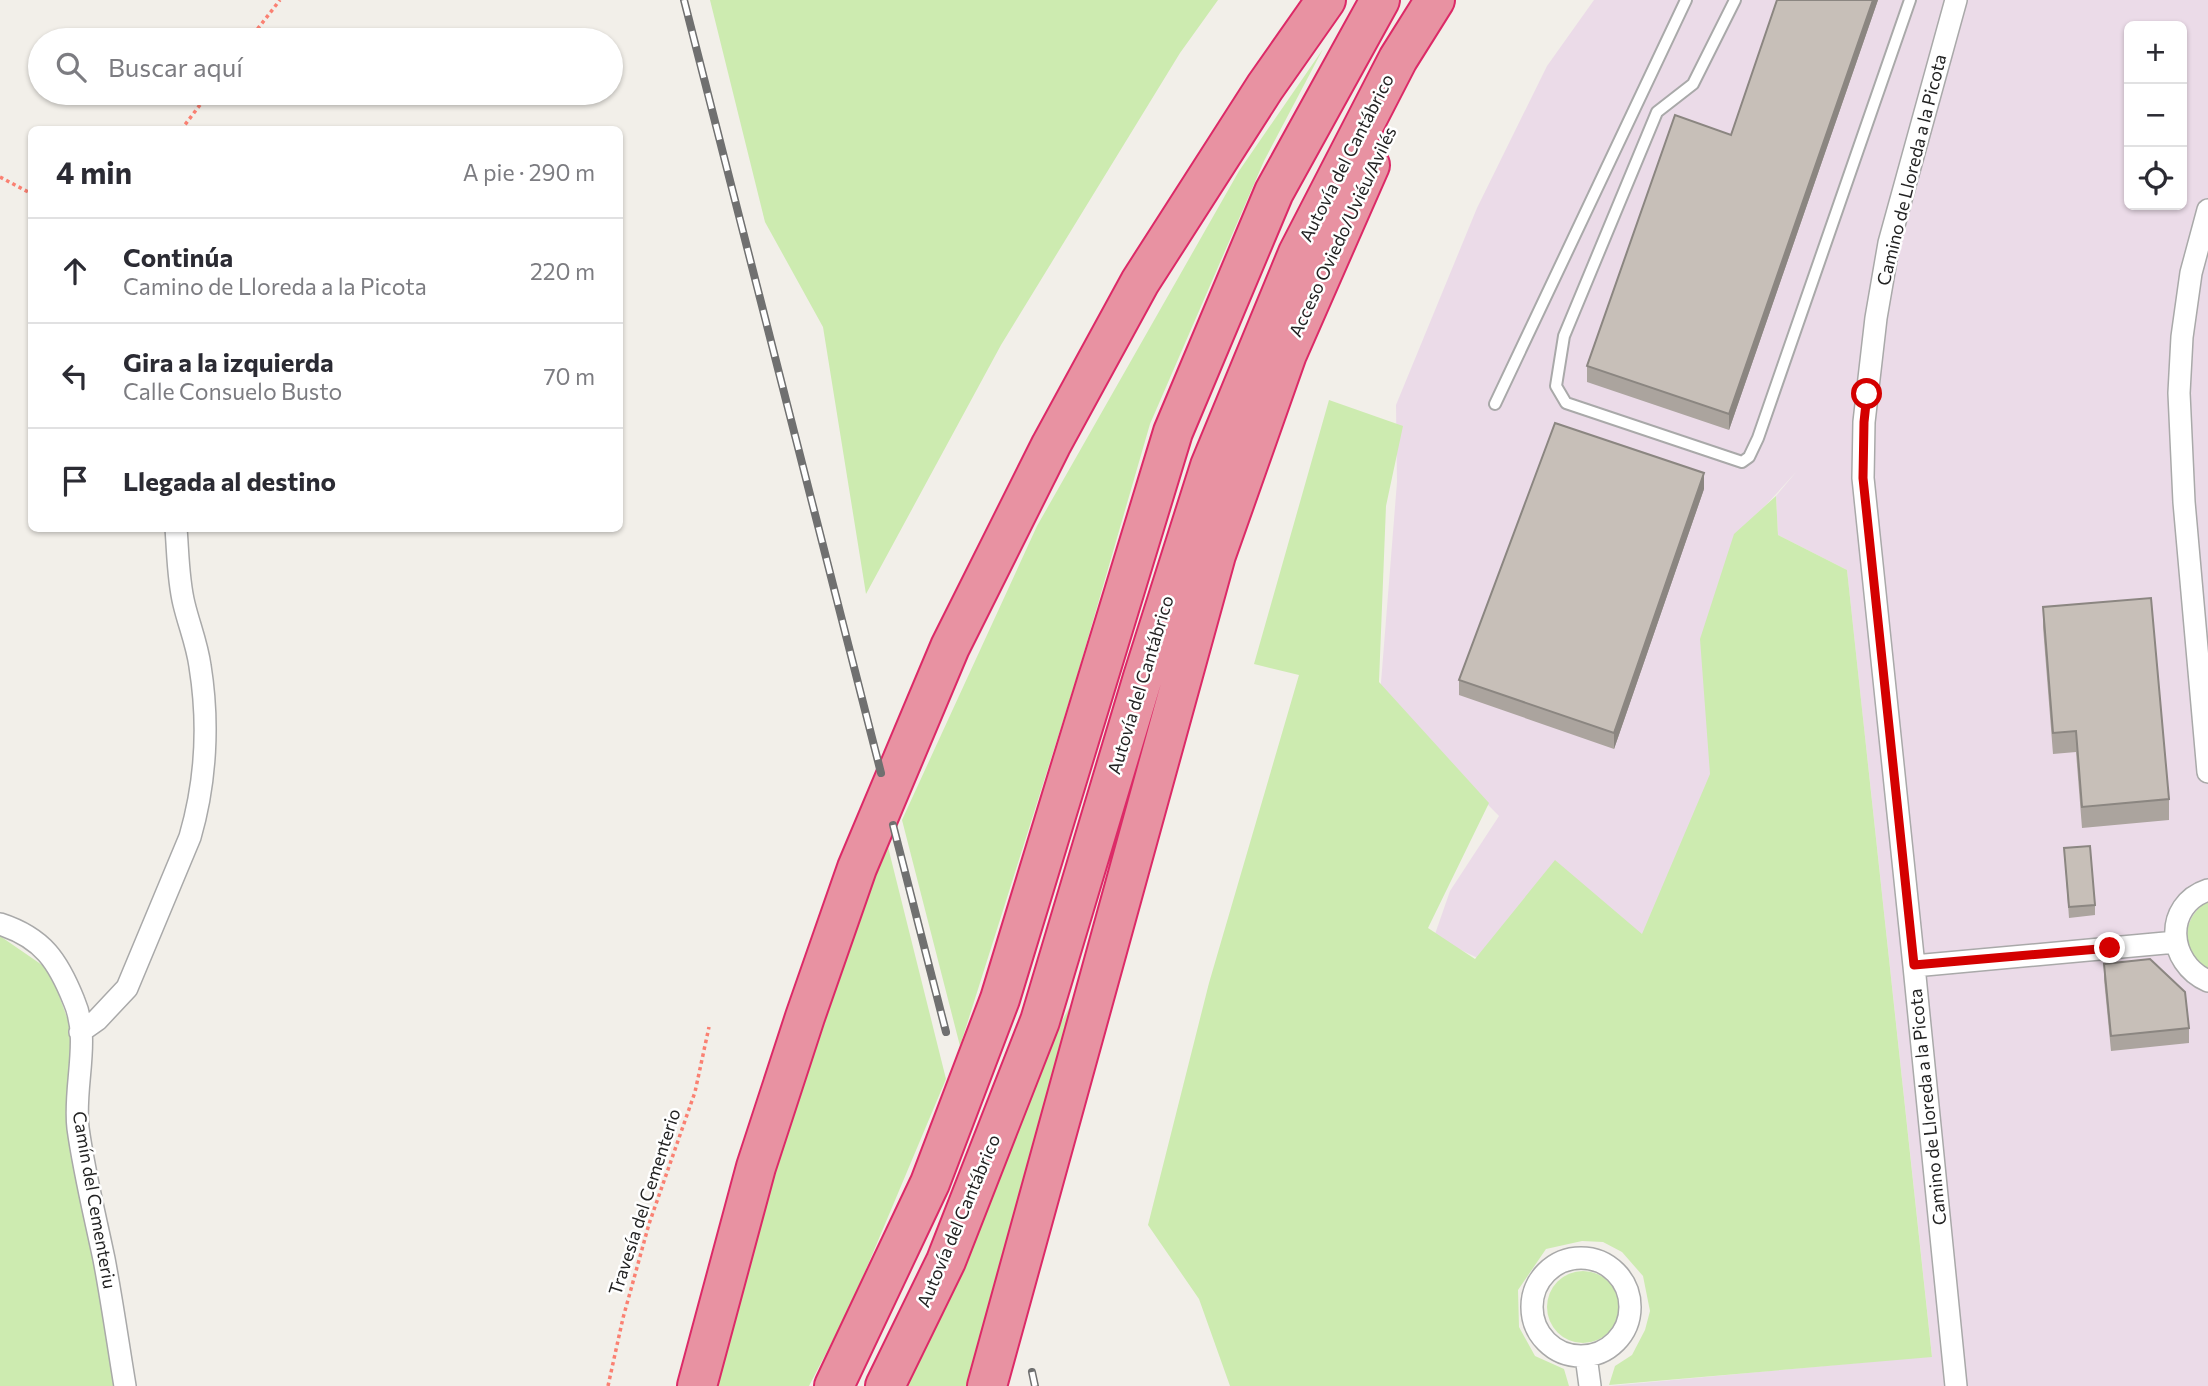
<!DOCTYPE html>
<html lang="es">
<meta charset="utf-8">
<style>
body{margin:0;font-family:Commissioner,sans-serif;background:#f2f2f3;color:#2b2b33}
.controls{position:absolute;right:21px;top:21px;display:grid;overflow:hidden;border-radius:10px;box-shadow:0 2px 5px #0004}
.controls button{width:63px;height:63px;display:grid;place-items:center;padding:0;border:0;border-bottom:2px solid #e1e1e2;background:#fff;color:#2b2b33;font:35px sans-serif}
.stop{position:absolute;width:21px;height:21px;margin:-16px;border:5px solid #d40000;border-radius:50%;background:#fff}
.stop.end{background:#d40000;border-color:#fff;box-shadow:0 2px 7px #0008}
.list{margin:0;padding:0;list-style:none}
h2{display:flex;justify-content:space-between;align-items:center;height:91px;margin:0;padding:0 28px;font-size:30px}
h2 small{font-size:23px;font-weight:400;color:#7c7c81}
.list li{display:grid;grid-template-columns:46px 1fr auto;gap:21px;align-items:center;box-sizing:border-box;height:105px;padding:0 28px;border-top:2px solid #e1e1e2}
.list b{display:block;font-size:26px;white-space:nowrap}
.list p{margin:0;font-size:23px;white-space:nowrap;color:#7c7c81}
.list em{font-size:23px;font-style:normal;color:#7c7c81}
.icon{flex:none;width:38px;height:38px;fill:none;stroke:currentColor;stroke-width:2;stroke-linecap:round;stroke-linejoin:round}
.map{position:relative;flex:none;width:2208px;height:1386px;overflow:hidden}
.search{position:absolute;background:#fff;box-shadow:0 2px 5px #0004;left:28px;top:28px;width:595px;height:77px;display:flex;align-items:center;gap:18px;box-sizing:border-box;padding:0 24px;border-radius:38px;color:#7c7c81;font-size:26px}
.panel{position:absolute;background:#fff;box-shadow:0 2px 5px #0004;left:28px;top:126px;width:595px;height:406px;border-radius:10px}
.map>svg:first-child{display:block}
.industrial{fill:#ebdbe8;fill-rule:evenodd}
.grass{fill:#cdebb0}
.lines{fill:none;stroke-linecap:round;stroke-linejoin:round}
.lane-casing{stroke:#a9a9a9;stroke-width:14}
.street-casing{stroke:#a9a9a9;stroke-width:24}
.highway-casing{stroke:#dc2a67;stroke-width:42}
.path{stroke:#fa8072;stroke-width:3.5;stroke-dasharray:3.5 3.5;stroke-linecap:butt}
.lane{stroke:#fff;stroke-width:10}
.street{stroke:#fff;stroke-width:21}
.highway{stroke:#e892a2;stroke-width:38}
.rail-casing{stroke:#707070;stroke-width:8}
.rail{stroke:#fff;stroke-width:5;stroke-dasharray:16;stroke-linecap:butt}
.wall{fill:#aba49e}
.shaded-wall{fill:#8b8681}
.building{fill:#c7bfb8;stroke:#8b8681;stroke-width:2}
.route{stroke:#d40000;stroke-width:9}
.labels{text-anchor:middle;stroke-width:5;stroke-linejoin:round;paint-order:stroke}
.street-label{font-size:18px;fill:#222;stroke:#fff}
</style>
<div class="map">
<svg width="2208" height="1386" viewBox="0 0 2208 1386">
<rect width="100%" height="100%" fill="#f2efe9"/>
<!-- industrial -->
<path class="industrial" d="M1594,0H2208V1386H1609L1932,1356L1847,570L1778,535L1776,496L1797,471L1766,505L1734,535L1720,785L1646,940L1488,963L1434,937L1450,891L1499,816L1380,695L1397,482L1396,405L1477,208L1547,66ZM2129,26H2182V205H2129Z"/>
<!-- grass -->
<path class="grass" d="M710,0H1218L1180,53L1001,345L866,594L823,327L765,222Z
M1323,49L1264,161L1150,424L1075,683L960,1046L902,820L1037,526L1239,171Z
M1329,400L1403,426L1386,506L1379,682L1489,803L1428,928L1475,959L1555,860L1642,934L1710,774L1700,639L1734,534L1776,496L1778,535L1847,570L1932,1357L1609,1385L1615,1366L1632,1355L1645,1330L1650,1311L1643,1276L1622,1252L1603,1242L1582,1241L1546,1249L1518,1290L1519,1327L1535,1356L1564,1369L1569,1386H1230L1199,1299L1148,1225L1209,983L1299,675L1254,664Z
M885,835L946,1079L851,1305L809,1386H713L736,1278Z
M2208,901V970C2179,954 2181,917 2208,901Z
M0,936L45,967L56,987L69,1023L71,1059L68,1117L115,1386H0Z
M1069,1008L1066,1058L972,1386H901L946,1298L1006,1162L1045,1052Z
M1547 1307a36 36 0 1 1 72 0a36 36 0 1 1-72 0Z"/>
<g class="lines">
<defs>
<path id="lane" d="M1735,0L1693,84L1657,112L1564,336L1556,386L1566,403L1742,462L1749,457L1758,438L1910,0
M1495,404L1686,0"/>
<path id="street" d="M2208,210L2191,273L2182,337L2179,393L2184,502L2208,772
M2208,890C2163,905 2167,963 2208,981
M0,924C43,938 58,961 74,1001C91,1040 73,1087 78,1128C84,1172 95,1216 104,1259C112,1301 118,1344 125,1386
M1914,966L2176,942
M80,1032L97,1020L127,988L190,837C206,782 209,722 200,666C197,644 189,625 184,604C178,580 178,553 176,528
M1532 1307a49 49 0 1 1 98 0a49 49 0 1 1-98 0Z
M1586,1356L1590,1386
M1956,1386L1914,966L1863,478L1864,422L1876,318L1889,243L1956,0"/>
<path id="highway" d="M697,1386L756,1167L805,1017L857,868L950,647L1051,445L1140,282L1265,87L1326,0
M834,1386L930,1183L1000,999L1173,432L1274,192L1380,0
M885,1386L946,1261L1040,1021L1143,677L1210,466L1298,253L1398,59L1435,0
M987,1386L1216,555L1287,354L1370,165"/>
</defs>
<!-- lane casing -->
<use href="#lane" class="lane-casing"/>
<!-- street casing -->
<use href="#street" class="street-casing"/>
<!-- highway casing -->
<use href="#highway" class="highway-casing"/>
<!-- path -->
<path class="path" d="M249,40L280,0
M181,130L209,93
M0,177L32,194
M608,1386L623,1318L649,1224L695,1092L709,1027"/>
<!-- lane -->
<use href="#lane" class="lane"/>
<!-- street -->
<use href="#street" class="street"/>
<!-- highway -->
<use href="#highway" class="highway"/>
<defs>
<path id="rail" d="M684,0L881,773
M893,825L946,1032
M1032,1372L1035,1386"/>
</defs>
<!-- rail casing -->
<use href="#rail" class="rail-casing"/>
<!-- rail -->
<use href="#rail" class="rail"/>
</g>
<!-- wall -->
<path class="wall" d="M1777,0H1878L1729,430L1587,382V366L1731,135Z
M1704,489L1614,749L1459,695V680Z
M2043,607L2169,799V820L2082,828L2076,752L2053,754L2043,627Z
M2064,848L2095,905V915L2069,918Z
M2104,964L2189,1028V1043L2111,1051L2104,979Z"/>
<!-- shaded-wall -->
<path class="shaded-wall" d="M1873,0H1878L1729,430V414Z
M1704,473V489L1614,749V733Z"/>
<!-- building -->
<path class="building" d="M1777,0H1873L1729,414L1587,366L1675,115L1731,135Z
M1555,423L1704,473L1614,733L1459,680Z
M2151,598L2169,799L2082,807L2076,731L2053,733L2043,607Z
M2090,846L2095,905L2069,907L2064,848Z
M2150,959L2185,992L2189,1028L2111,1036L2104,964Z"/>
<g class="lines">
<!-- route -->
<path class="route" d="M1867,394L1864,422L1863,478L1914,965L2110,948"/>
</g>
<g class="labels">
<!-- street labels -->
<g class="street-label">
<text transform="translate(1347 158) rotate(-63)" y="6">Autovía del Cantábrico</text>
<text transform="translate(1912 170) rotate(-76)" y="6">Camino de Lloreda a la Picota</text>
<text transform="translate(1343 232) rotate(-65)" y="6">Acceso Oviedo/Uviéu/Avilés</text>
<text transform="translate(1141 685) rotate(-73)" y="6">Autovía del Cantábrico</text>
<text transform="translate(1928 1107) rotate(-96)" y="6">Camino de Lloreda a la Picota</text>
<text transform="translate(94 1200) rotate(80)" y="6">Camín del Cementeriu</text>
<text transform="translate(645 1202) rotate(-72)" y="6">Travesía del Cementerio</text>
<text transform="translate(959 1221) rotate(-67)" y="6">Autovía del Cantábrico</text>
</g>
</g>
</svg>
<div class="controls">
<button>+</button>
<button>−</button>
<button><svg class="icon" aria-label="locate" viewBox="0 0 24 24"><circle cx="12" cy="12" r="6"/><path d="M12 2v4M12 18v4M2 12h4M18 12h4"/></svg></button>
</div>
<div class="stop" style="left:1867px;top:394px"></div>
<div class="stop end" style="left:2110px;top:948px"></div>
<div class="search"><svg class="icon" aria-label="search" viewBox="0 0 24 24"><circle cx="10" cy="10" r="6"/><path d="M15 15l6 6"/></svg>Buscar aquí</div>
<section class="panel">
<h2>4 min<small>A pie · 290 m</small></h2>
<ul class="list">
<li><svg class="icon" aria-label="ahead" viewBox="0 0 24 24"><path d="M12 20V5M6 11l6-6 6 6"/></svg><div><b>Continúa</b><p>Camino de Lloreda a la Picota</p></div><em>220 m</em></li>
<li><svg class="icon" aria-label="left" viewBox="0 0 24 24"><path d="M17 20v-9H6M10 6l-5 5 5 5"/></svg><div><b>Gira a la izquierda</b><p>Calle Consuelo Busto</p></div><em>70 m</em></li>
<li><svg class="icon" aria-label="arrive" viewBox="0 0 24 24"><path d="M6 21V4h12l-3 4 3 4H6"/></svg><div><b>Llegada al destino</b></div></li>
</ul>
</section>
</div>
